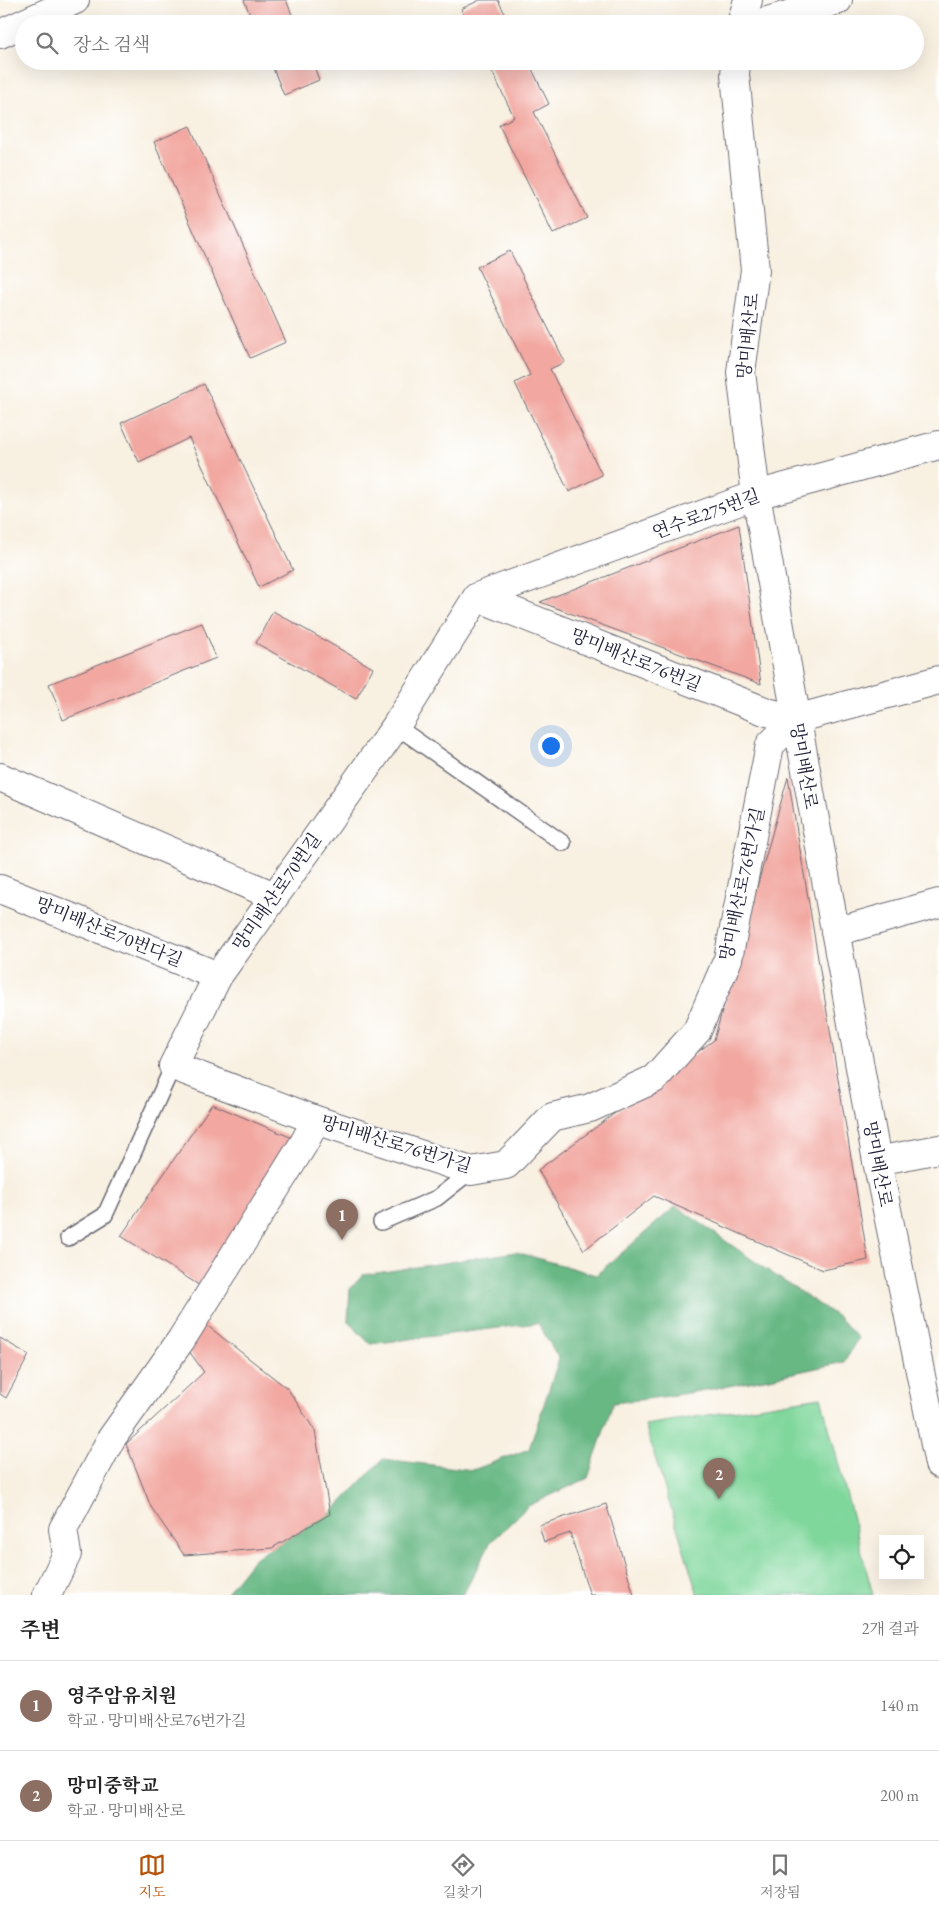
<!DOCTYPE html>
<html lang="ko">
<meta charset="utf-8">
<style>
body{margin:0;font-family:"EB Garamond","Noto Serif KR",serif;background:#f6f6f6;color:#222}
.controls{position:absolute;right:15px;bottom:15px;display:grid;overflow:hidden;border-radius:0px;box-shadow:0 5px 20px #0002}
.controls button{width:45px;height:45px;display:grid;place-items:center;padding:0;border:0;border-bottom:1px solid #e0e0e0;background:#fff;color:#222;font:25px sans-serif}
.you{position:absolute;left:550px;top:745px;width:18px;height:18px;margin:-12px;border:4px solid #fff;border-radius:50%;background:#1a73e8;box-shadow:0 0 0 8px #1a73e833}
.badge{display:grid;place-items:center;width:32px;height:32px;border-radius:50%;background:#b45309;color:#fff;font-size:16px;font-weight:700}
.pin{position:absolute;translate:-50% -41px;filter:drop-shadow(0 1px 2px #0008)}
.pin::after{content:'';position:absolute;top:26px;width:18px;height:15px;background:inherit;clip-path:polygon(0 0,100% 0,50% 100%)}
.list{margin:0;padding:0;list-style:none}
h2{display:flex;justify-content:space-between;align-items:center;height:65px;margin:0;padding:0 20px;font-size:21px}
h2 small{font-size:16px;font-weight:400;color:#767676}
.list li{display:grid;grid-template-columns:32px 1fr auto;gap:15px;align-items:center;box-sizing:border-box;height:90px;padding:0 20px;border-top:1px solid #e0e0e0}
.list b{display:block;font-size:19px;white-space:nowrap}
.list p{margin:0;font-size:16px;white-space:nowrap;color:#767676}
.list em{font-size:16px;font-style:normal;color:#767676}
.icon{flex:none;width:28px;height:28px;fill:none;stroke:currentColor;stroke-width:2;stroke-linecap:round;stroke-linejoin:round}
.map{position:relative;flex:none;width:939px;height:1595px;overflow:hidden}
.search{position:absolute;background:#fff;box-shadow:0 5px 20px #0002;left:15px;right:15px;top:15px;height:55px;display:flex;align-items:center;gap:12px;box-sizing:border-box;padding:0 18px;border-radius:28px;color:#767676;font-size:19px}
.sheet{height:245px;background:#fff}
nav{display:flex;justify-content:space-around;align-items:center;box-sizing:border-box;height:70px;border-top:1px solid #e0e0e0;background:#fff;font-size:14px;color:#767676}
nav a{display:grid;justify-items:center;gap:2px}
nav .on{color:#b45309}
.map>svg:first-child{display:block}
.green{fill:#80d79c;stroke:#517c6c}
.forest{fill:#68b884;stroke:#456d60}
.building{fill:#f2a8a1}
.lines{fill:none;stroke-linecap:round;stroke-linejoin:round}
.service-casing{stroke:#6d6a75;stroke-width:18}
.minor-casing{stroke:#6d6a75;stroke-width:30}
.tertiary-casing{stroke:#6d6a75;stroke-width:30}
.service{stroke:#fff;stroke-width:15}
.minor{stroke:#fff;stroke-width:28}
.tertiary{stroke:#fff;stroke-width:28}
.labels{text-anchor:middle;stroke-width:5;stroke-linejoin:round;paint-order:stroke}
.street-label{font-size:18px;fill:#22223b;stroke:#fff}
</style>
<div class="map">
<svg width="939" height="1595" viewBox="0 0 939 1595">
<rect width="100%" height="100%" fill="#fff"/>
<filter id="ink" filterUnits="userSpaceOnUse"><feTurbulence type="fractalNoise" baseFrequency=".02" numOctaves="2"/><feDisplacementMap in="SourceGraphic" scale="10" xChannelSelector="R" yChannelSelector="G"/><feConvolveMatrix kernelMatrix="1 2 1 2 8 2 1 2 1" color-interpolation-filters="sRGB"/></filter>
<filter id="wash" filterUnits="userSpaceOnUse"><feTurbulence type="fractalNoise" baseFrequency=".0096" numOctaves="4" result="noise"/><feDisplacementMap in="SourceGraphic" scale="20" xChannelSelector="R" yChannelSelector="G"/><feGaussianBlur stdDeviation="1.12" result="paint"/><feColorMatrix in="noise" values="0 0 0 0 0 0 0 0 0 0 0 0 0 0 0 0 0 1.4 0 .05"/><feComposite in="paint" operator="in"/></filter>
<g filter="url(#wash)">
<rect width="100%" height="100%" fill="#f8f0e1"/>
<!-- green -->
<path class="green" d="M821,1397L873,1595H698L645,1425Z"/>
<!-- forest -->
<path class="forest" d="M676,1206L764,1268L838,1317L858,1338L844,1362C767,1379 691,1395 613,1403L588,1478L528,1506L490,1543L463,1595H225L253,1559L330,1514L383,1459L473,1470L529,1449L559,1359L538,1323L370,1344L348,1321L350,1289L363,1275L516,1252L596,1275Z"/>
<g id="blocks">
<!-- building -->
<path class="building" d="M244,0H286L296,24H254Z
M480,0H498L510,24H468L461,9Z
M270,61H312L319,80L284,95Z
M487,61H528L549,104L534,112L587,218L553,234L499,125L514,117Z
M190,126L286,342L250,358L154,142Z
M510,251L565,362L550,369L602,475L569,492L515,383L530,375L477,267Z
M204,384L293,570L259,587L189,438L139,462L121,423Z
M739,525L761,684L540,602Z
M273,611L373,668L356,699L256,643Z
M202,623L216,658L63,720L49,684Z
M788,777L868,1260L823,1270L654,1196L584,1250L538,1170L714,1040Z
M212,1104L304,1143L210,1292L121,1236Z
M195,1316L288,1389L315,1431L330,1514L272,1548L184,1555L151,1507L126,1444L204,1372L181,1340Z
M0,1338L29,1355L6,1398L0,1394Z
M606,1504L634,1595H590L570,1533L544,1542L539,1525Z"/>
</g>
</g>
<g filter="url(#ink)">
<use href="#blocks" fill-opacity="0" stroke="#6d6a75" stroke-width="1"/>
<g class="lines">
<defs>
<path id="service" d="M396,726L563,843
M381,1222L437,1198L471,1171
M68,1238L105,1215L173,1066"/>
<path id="minor" d="M757,24L838,0
M0,34L75,0
M477,597L396,726L218,976L173,1066L316,1120L471,1171L506,1165L552,1117L590,1108L654,1079L697,1031L728,959L770,745L796,719
M477,597L767,712L796,719L939,680
M477,597L756,495L939,445
M0,777L274,896
M0,889L218,976
M835,932L939,903
M877,1161L939,1149
M47,1595L67,1554L63,1529L111,1439L181,1340L304,1143L316,1120"/>
<path id="tertiary" d="M741,24L748,0
M736,61L735,75L755,270L741,372L756,495L877,1161L939,1464"/>
</defs>
<!-- service casing -->
<use href="#service" class="service-casing"/>
<!-- minor casing -->
<use href="#minor" class="minor-casing"/>
<!-- tertiary casing -->
<use href="#tertiary" class="tertiary-casing"/>
<!-- service -->
<use href="#service" class="service"/>
<!-- minor -->
<use href="#minor" class="minor"/>
<!-- tertiary -->
<use href="#tertiary" class="tertiary"/>
</g>
</g>
<g class="labels">
<!-- street labels -->
<g class="street-label">
<text transform="translate(748 336) rotate(-84)" y="6">망미배산로</text>
<text transform="translate(706 514) rotate(-20)" y="6">연수로275번길</text>
<text transform="translate(636 660) rotate(22)" y="6">망미배산로76번길</text>
<text transform="translate(804 766) rotate(80)" y="6">망미배산로</text>
<text transform="translate(742 884) rotate(-78)" y="6">망미배산로76번가길</text>
<text transform="translate(277 892) rotate(-55)" y="6">망미배산로70번길</text>
<text transform="translate(109 932) rotate(22)" y="6">망미배산로70번다길</text>
<text transform="translate(396 1144) rotate(17)" y="6">망미배산로76번가길</text>
<text transform="translate(878 1164) rotate(79)" y="6">망미배산로</text>
</g>
</g>
</svg>
<div class="controls">
<button><svg class="icon" aria-label="locate" viewBox="0 0 24 24"><circle cx="12" cy="12" r="6"/><path d="M12 2v4M12 18v4M2 12h4M18 12h4"/></svg></button>
</div>
<div class="you"></div>
<div class="pin badge" style="left:342px;top:1240px;background:#8d6e63">1</div>
<div class="pin badge" style="left:719px;top:1499px;background:#8d6e63">2</div>
<div class="search"><svg class="icon" aria-label="search" viewBox="0 0 24 24"><circle cx="10" cy="10" r="6"/><path d="M15 15l6 6"/></svg>장소 검색</div>
</div>
<section class="sheet">
<h2>주변<small>2개 결과</small></h2>
<ul class="list">
<li><span class="badge" style="background:#8d6e63">1</span><div><b>영주암유치원</b><p>학교 · 망미배산로76번가길</p></div><em>140 m</em></li>
<li><span class="badge" style="background:#8d6e63">2</span><div><b>망미중학교</b><p>학교 · 망미배산로</p></div><em>200 m</em></li>
</ul>
</section>
<nav>
<a class="on"><svg class="icon" aria-label="map" viewBox="0 0 24 24"><path d="M3 6l6-2 6 2 6-2v14l-6 2-6-2-6 2zM9 4v14M15 6v14"/></svg>지도</a>
<a><svg class="icon" aria-label="directions" viewBox="0 0 24 24"><path d="M12 3l9 9-9 9-9-9zM9 14v-3h6M13 9l2 2-2 2"/></svg>길찾기</a>
<a><svg class="icon" aria-label="saved" viewBox="0 0 24 24"><path d="M7 4h10v16l-5-4-5 4z"/></svg>저장됨</a>
</nav>
